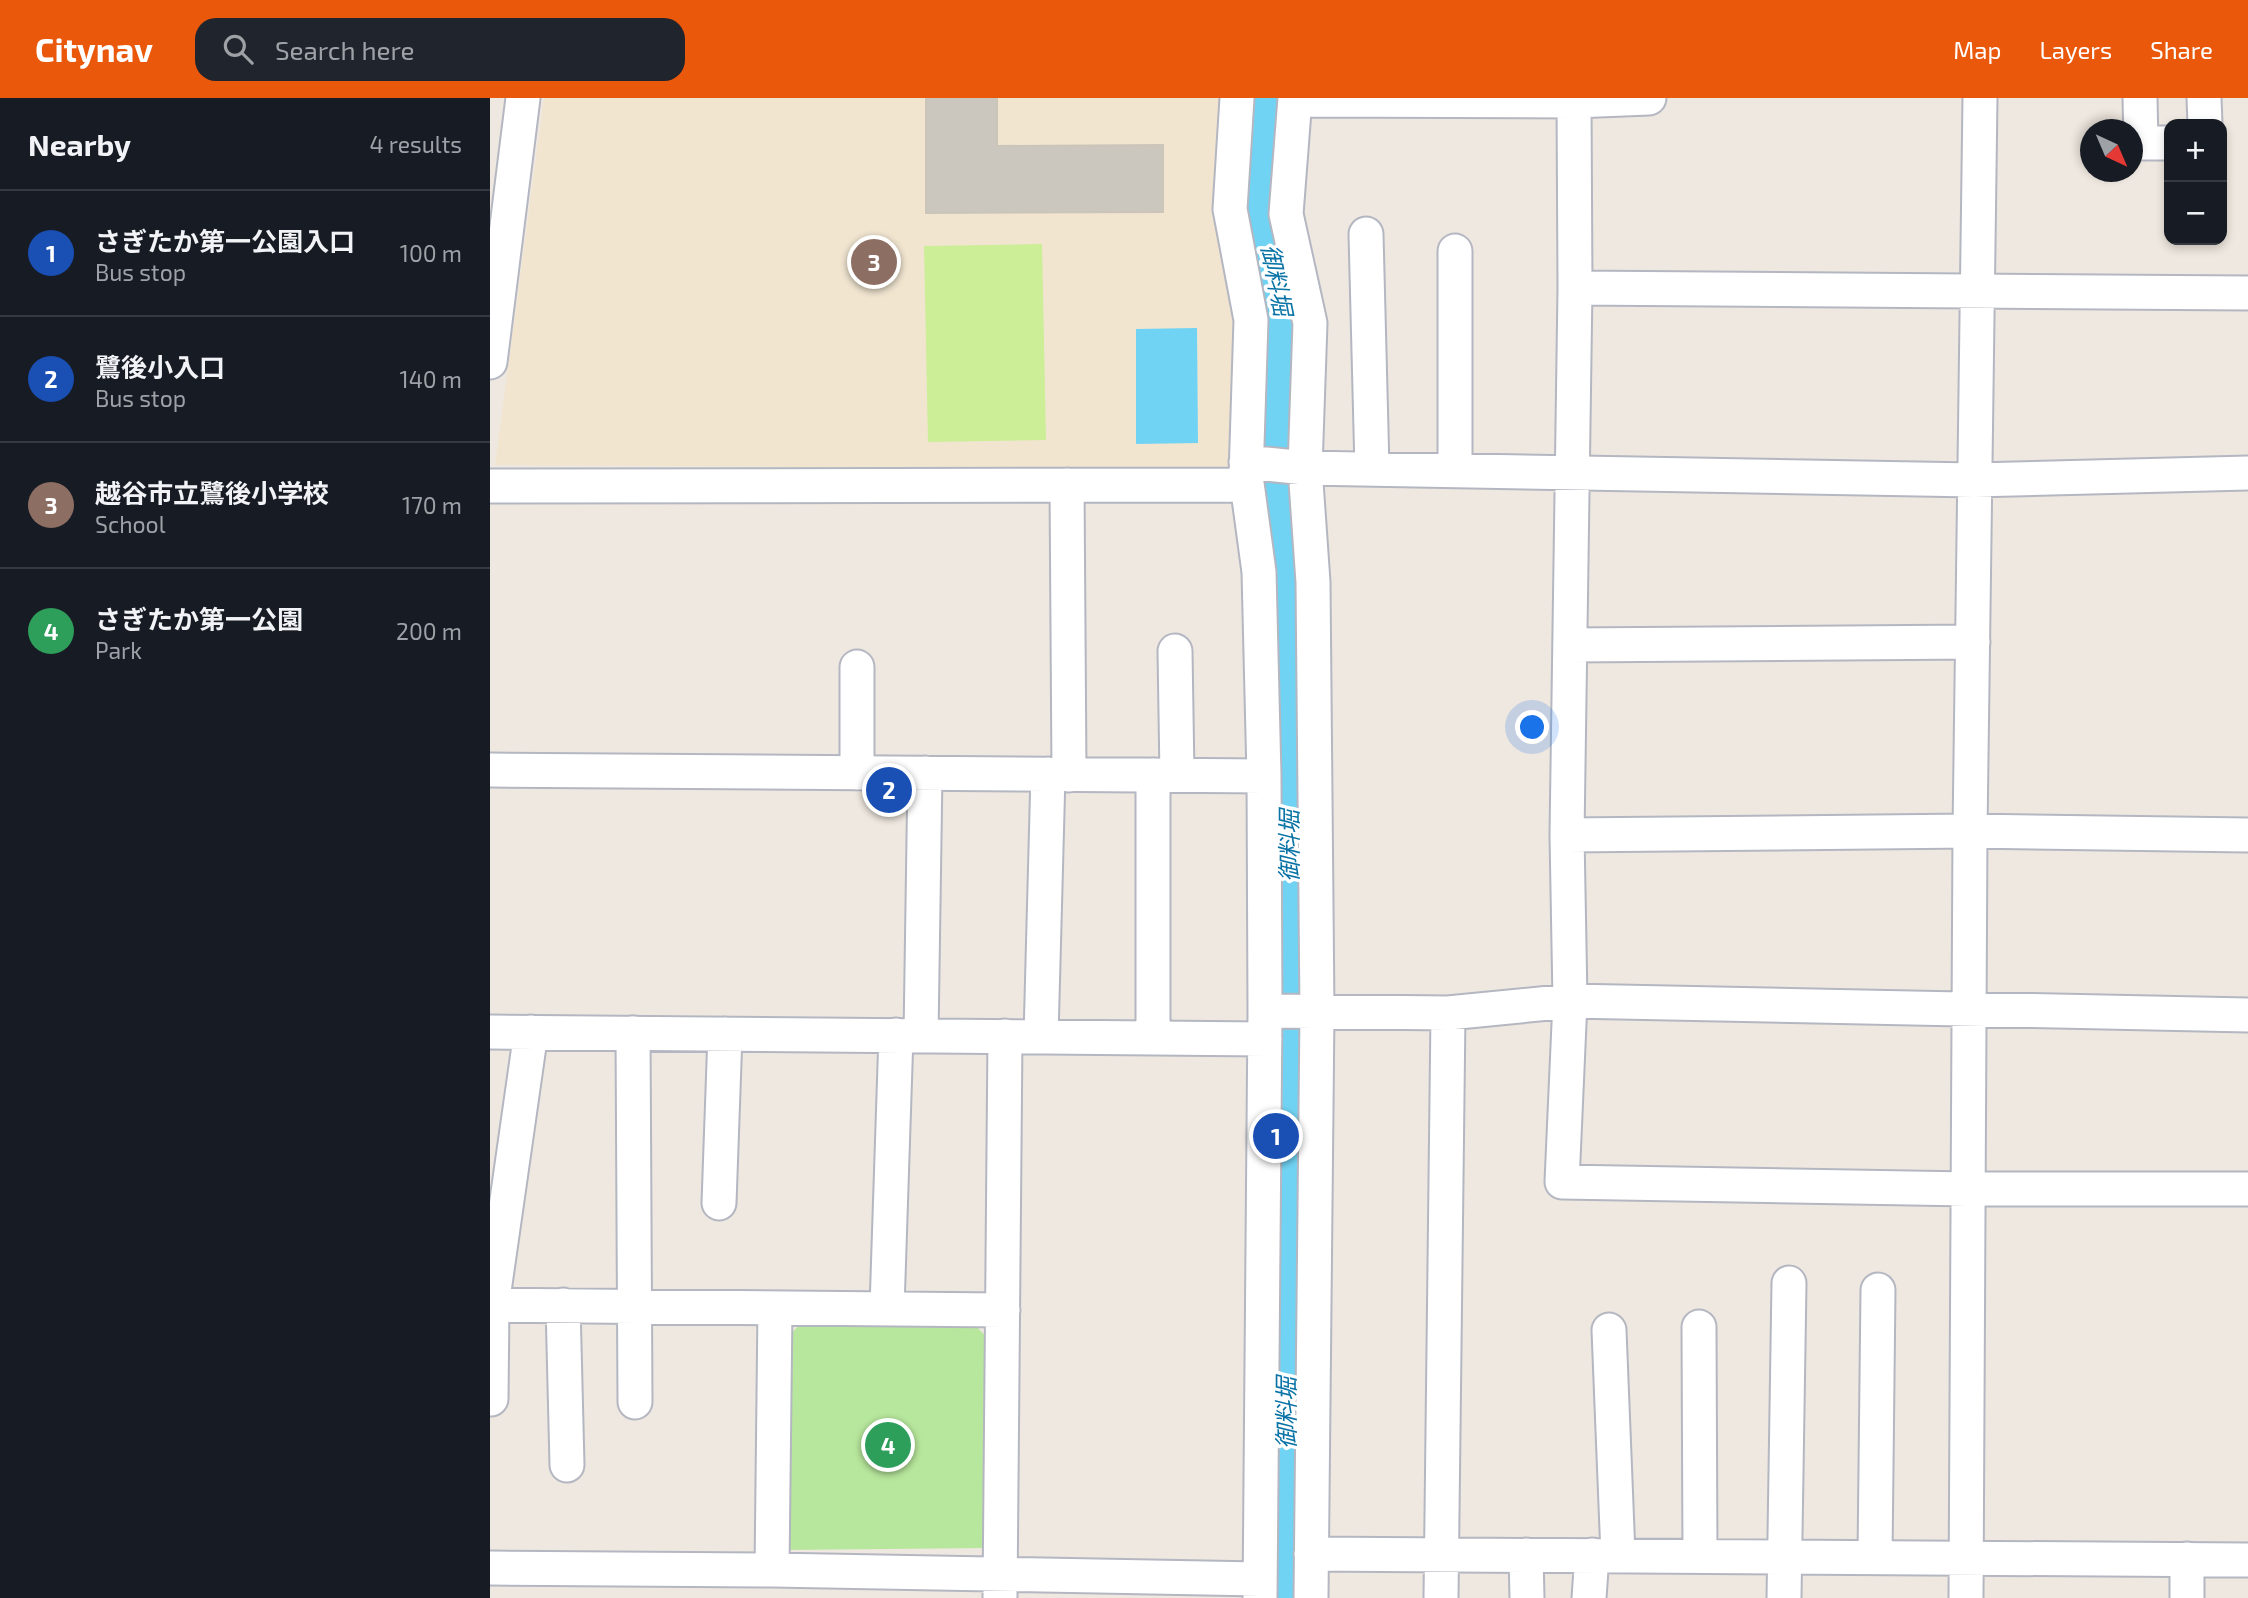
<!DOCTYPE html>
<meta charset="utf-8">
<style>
body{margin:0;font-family:"Exo 2","Noto Sans JP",sans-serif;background:#20242c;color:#f1f3f6}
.controls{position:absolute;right:21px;top:21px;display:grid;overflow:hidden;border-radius:14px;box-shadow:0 4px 10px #0003}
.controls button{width:63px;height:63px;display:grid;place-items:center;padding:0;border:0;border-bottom:2px solid #363941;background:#171b24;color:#f1f3f6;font:35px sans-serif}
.compass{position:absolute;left:1590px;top:21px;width:63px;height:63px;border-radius:50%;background:#171b24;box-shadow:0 4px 10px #0003;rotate:136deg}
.you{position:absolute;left:1043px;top:630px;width:24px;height:24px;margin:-18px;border:5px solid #fff;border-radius:50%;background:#1a73e8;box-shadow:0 0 0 10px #1a73e833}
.badge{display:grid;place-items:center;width:46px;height:46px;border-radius:50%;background:#ea580c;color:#fff;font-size:23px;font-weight:700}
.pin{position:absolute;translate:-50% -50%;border:4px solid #fff;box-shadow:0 2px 7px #0006}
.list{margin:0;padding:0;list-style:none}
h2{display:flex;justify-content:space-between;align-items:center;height:91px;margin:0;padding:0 28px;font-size:30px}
h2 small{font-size:23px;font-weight:400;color:#9ea1a6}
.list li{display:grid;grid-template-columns:46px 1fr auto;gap:21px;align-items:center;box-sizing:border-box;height:126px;padding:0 28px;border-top:2px solid #363941}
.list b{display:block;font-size:26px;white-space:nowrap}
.list p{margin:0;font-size:23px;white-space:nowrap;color:#9ea1a6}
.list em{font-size:23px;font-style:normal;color:#9ea1a6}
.icon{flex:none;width:38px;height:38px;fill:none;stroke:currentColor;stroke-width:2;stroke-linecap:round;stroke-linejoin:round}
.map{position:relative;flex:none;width:1758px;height:1500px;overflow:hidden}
header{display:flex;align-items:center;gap:42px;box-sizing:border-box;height:98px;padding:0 35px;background:#ea580c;color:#fff}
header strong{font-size:33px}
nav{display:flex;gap:38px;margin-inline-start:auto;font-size:24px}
.search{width:490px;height:63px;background:#20242c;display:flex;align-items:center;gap:18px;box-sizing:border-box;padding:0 24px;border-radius:21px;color:#9ea1a6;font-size:26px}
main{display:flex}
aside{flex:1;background:#171b24}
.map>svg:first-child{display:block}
.education{fill:#f1e5d0}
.green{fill:#b7e79c}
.pitch{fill:#cbee97}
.water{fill:#71d3f3}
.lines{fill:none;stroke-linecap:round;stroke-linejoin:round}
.river{stroke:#71d3f3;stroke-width:56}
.building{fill:#cbc6be;stroke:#cbc4b9;stroke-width:2}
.minor-casing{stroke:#b4b7c1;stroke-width:37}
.minor{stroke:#fff;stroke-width:33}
.labels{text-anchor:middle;stroke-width:7;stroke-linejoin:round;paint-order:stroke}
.water-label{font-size:24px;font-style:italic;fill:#0973a6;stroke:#fff}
</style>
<header>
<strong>Citynav</strong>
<div class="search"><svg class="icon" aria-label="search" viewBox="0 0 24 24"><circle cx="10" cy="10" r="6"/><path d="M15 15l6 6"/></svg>Search here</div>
<nav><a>Map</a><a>Layers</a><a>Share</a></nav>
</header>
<main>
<aside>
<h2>Nearby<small>4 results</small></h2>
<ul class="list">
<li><span class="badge" style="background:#1a4fb4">1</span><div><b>さぎたか第一公園入口</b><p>Bus stop</p></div><em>100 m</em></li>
<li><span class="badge" style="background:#1a4fb4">2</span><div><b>鷺後小入口</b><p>Bus stop</p></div><em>140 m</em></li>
<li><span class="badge" style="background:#8d6e63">3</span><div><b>越谷市立鷺後小学校</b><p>School</p></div><em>170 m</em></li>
<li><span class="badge" style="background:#2e9e5b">4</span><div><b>さぎたか第一公園</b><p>Park</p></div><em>200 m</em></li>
</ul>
</aside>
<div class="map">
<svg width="1758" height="1500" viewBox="0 0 1758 1500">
<rect width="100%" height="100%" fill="#efe8e0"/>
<!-- education -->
<path class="education" d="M54,0H731L747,220L740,372L5,367Z"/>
<!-- green -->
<path class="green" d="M310,1226L487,1229L501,1244L497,1450L295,1452L298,1239Z"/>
<!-- pitch -->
<path class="pitch" d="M552,146L556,342L438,344L434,148Z"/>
<!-- water -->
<path class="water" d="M707,230L708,345L646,346V231Z"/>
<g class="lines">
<!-- river -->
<path class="river" d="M779,0L770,108L794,203V291L802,439L796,1500"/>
</g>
<!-- building -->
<path class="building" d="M436,0H507V48L673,47V114L436,115Z"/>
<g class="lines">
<defs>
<path id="minor" d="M747,0L740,111L761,222L756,378L769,474L774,678L775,913L770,1500
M805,0L796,116L820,225L815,370L823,484L827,913L821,1500
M1650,0L1651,45H1679
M1714,0L1715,26
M805,2L1084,3L1159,0
M1084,3L1085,190L1077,737L1080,903L1072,1084L1479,1091H1758
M876,136L882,371
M1085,190L1758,195
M0,264L33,0
M756,364L815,370L1484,382L1758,375
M965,372V153
M577,387L579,677
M0,388L757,387
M1080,547L1483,544
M685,553L687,677
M367,569V675
M0,672L774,678
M663,677V940
M1077,737L1480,733L1758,737
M775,913L958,915L1080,903L1758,917
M0,934L775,941
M143,935L145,1304
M431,938L435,675
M551,939L558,676
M229,1105L235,936
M0,1207L513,1212
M73,1207L77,1367
M397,1210L406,937
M1209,1229L1210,1458
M1119,1232L1128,1457
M1,1301L2,1207L41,934
M821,1456L1758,1462
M1036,1457L1037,1500
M1385,1458L1388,1192
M1697,1461V1500
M0,1470L282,1472L770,1481
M282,1472L285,1210
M510,1498L515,938
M951,1500L958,915
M1099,1500L1102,1457
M1294,1500L1299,1185
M1476,1500L1480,733L1490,0"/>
</defs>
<!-- minor casing -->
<use href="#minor" class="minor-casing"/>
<!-- minor -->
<use href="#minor" class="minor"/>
</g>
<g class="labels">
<!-- water labels -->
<g class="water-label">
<text transform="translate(786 182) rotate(79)" y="8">御料堀</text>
<text transform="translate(800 748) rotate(-90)" y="8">御料堀</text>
<text transform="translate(797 1315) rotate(-90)" y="8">御料堀</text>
</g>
</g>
</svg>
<div class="controls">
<button>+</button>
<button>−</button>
</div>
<svg class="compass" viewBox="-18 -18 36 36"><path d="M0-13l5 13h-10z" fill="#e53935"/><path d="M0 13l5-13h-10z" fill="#9ea1a6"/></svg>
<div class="you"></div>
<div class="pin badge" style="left:786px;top:1038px;background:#1a4fb4">1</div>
<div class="pin badge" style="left:399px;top:692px;background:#1a4fb4">2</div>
<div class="pin badge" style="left:384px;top:164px;background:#8d6e63">3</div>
<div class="pin badge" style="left:398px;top:1347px;background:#2e9e5b">4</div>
</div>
</main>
